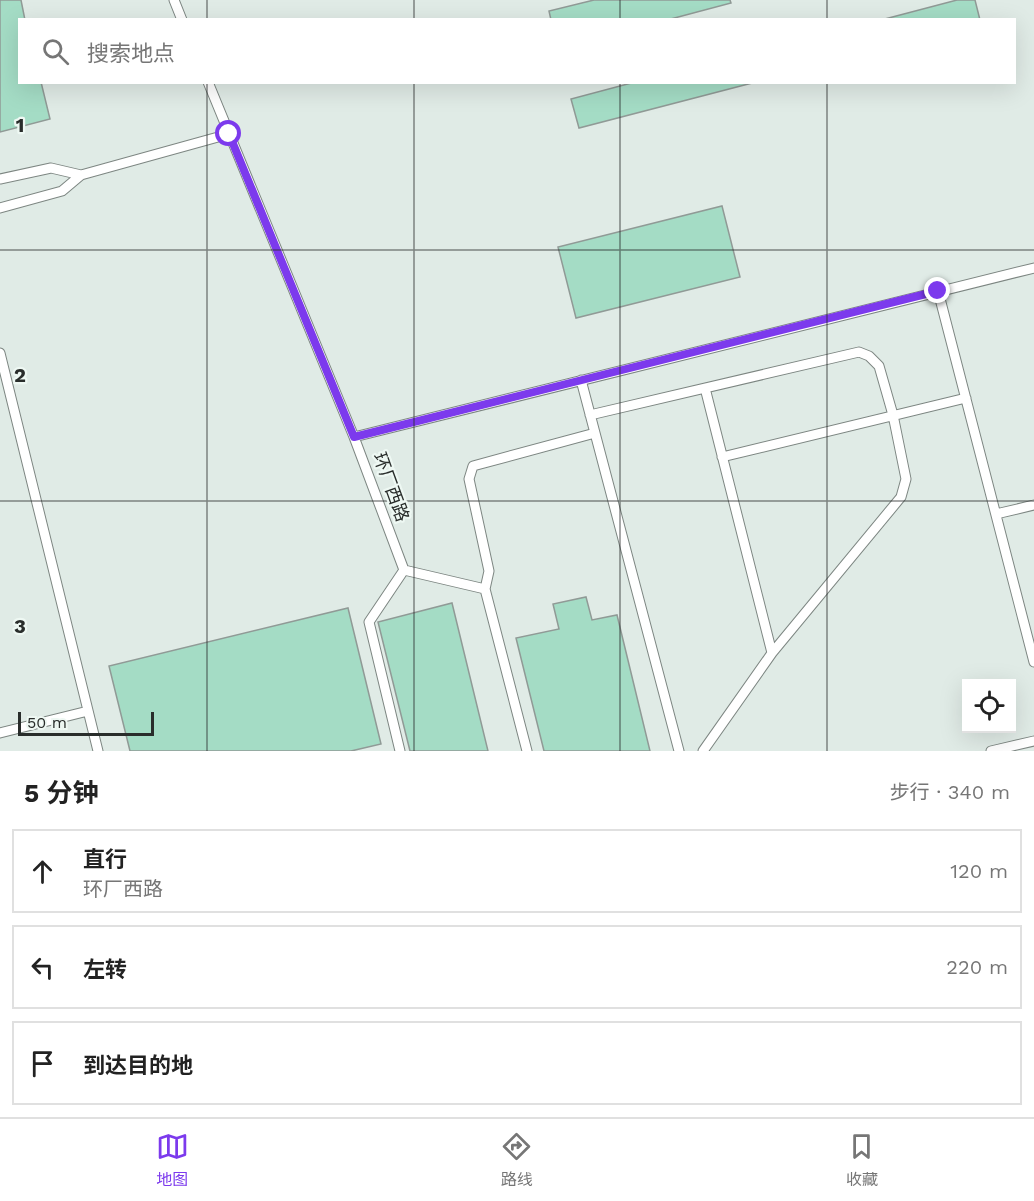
<!DOCTYPE html>
<html lang="zh">
<meta charset="utf-8">
<style>
body{margin:0;font-family:"Work Sans","Noto Sans SC",sans-serif;background:#f2f2f2;color:#222}
.controls{position:absolute;right:18px;bottom:18px;display:grid;overflow:hidden;border-radius:0px;box-shadow:0 6px 24px #0002}
.controls button{width:54px;height:54px;display:grid;place-items:center;padding:0;border:0;border-bottom:2px solid #e0e0e0;background:#fff;color:#222;font:30px sans-serif}
.scale{position:absolute;left:18px;bottom:15px;width:136px;box-sizing:border-box;padding-left:6px;border:3px solid #292d2b;border-top:0;font-size:16px;line-height:21px;white-space:nowrap;color:#292d2b;-webkit-text-stroke:4px #eef8f3;paint-order:stroke}
.stop{position:absolute;width:18px;height:18px;margin:-14px;border:4px solid #7c3aed;border-radius:50%;background:#fff}
.stop.end{background:#7c3aed;border-color:#fff;box-shadow:0 2px 6px #0008}
.list{margin:0;padding:0;list-style:none}
h2{display:flex;justify-content:space-between;align-items:center;height:78px;margin:0;padding:0 24px;font-size:26px}
h2 small{font-size:20px;font-weight:400;color:#767676}
.list li{display:grid;grid-template-columns:39px 1fr auto;gap:18px;align-items:center;box-sizing:border-box;height:84px;margin:0 12px 12px;padding:0 12px;border:2px solid #e0e0e0;border-radius:0px}
.list b{display:block;font-size:22px;white-space:nowrap}
.list p{margin:0;font-size:20px;white-space:nowrap;color:#767676}
.list em{font-size:20px;font-style:normal;color:#767676}
.icon{flex:none;width:33px;height:33px;fill:none;stroke:currentColor;stroke-width:2;stroke-linecap:round;stroke-linejoin:round}
.map{position:relative;flex:none;width:1034px;height:751px;overflow:hidden}
.search{position:absolute;background:#fff;box-shadow:0 6px 24px #0002;left:18px;right:18px;top:18px;height:66px;display:flex;align-items:center;gap:15px;box-sizing:border-box;padding:0 21px;border-radius:0px;color:#767676;font-size:22px}
.sheet{height:366px;background:#fff}
nav{display:flex;justify-content:space-around;align-items:center;box-sizing:border-box;height:84px;border-top:2px solid #e0e0e0;background:#fff;font-size:16px;color:#767676}
nav a{display:grid;justify-items:center;gap:3px}
nav .on{color:#7c3aed}
.map>svg:first-child{display:block}
.building{fill:#a4dcc5;stroke:#909a96;stroke-width:1.5}
.lines{fill:none;stroke-linecap:round;stroke-linejoin:round}
.lane-casing{stroke:#7d8682;stroke-width:11}
.lane{stroke:#fff;stroke-width:9}
.route{stroke:#7c3aed;stroke-width:8}
.grid{fill:none;stroke:#292d2b;stroke-width:1.5;stroke-opacity:0.55}
.labels{text-anchor:middle;stroke-width:4.5;stroke-linejoin:round;paint-order:stroke}
.street-label{font-size:18px;fill:#292d2b;stroke:#eef8f3}
.grid-label{font-size:20px;text-anchor:middle;font-weight:bold;fill:#292d2b;stroke:#eef8f3;stroke-width:4.5;stroke-linejoin:round;paint-order:stroke}
</style>
<div class="map">
<svg width="1034" height="751" viewBox="0 0 1034 751">
<rect width="100%" height="100%" fill="#e0ebe6"/>
<!-- building -->
<path class="building" d="M0,0H21L25,20H20V82H41L50,119L0,132Z
M594,0H730L731,3L667,20H551L549,11Z
M957,0H975L980,20H881Z
M635,82H756L579,128L571,99Z
M722,206L740,277L576,318L558,247Z
M586,597L592,620L617,615L650,751H544L516,638L559,629L553,604Z
M452,603L488,751H410L378,622Z
M348,608L381,744L351,751H130L109,666Z"/>
<g class="lines">
<defs>
<path id="lane" d="M174,0L182,20
M208,82L354,437L404,570
M0,179L51,168L81,175L229,134
M0,208L62,191L81,175
M938,291L1034,662
M0,353L98,751
M581,380L679,751
M705,388L772,653
M590,415L859,352L869,356L879,366L893,415L906,479L901,497L772,653L703,751
M354,437L1034,268
M722,457L966,398
M996,514L1034,505
M404,570L485,589L527,751
M485,589L489,571L469,479L473,466L595,433
M0,733L88,711
M400,751L369,622L404,570
M991,751L1034,741"/>
</defs>
<!-- lane casing -->
<use href="#lane" class="lane-casing"/>
<!-- lane -->
<use href="#lane" class="lane"/>
</g>
<g class="lines">
<!-- route -->
<path class="route" d="M229,134L354,437L938,291"/>
</g>
<!-- grid -->
<path class="grid" d="M207,0V20M414,0V20M620,0V20M827,0V20M207,82V751M414,82V751M620,82V751M827,82V751M0,250H1034M0,501H1034"/>
<g class="labels">
<!-- street labels -->
<g class="street-label">
<text transform="translate(391 487) rotate(70)" y="6">环厂西路</text>
</g>
</g>
<g class="grid-label">
<text x="20" y="132">1</text>
<text x="20" y="382">2</text>
<text x="20" y="633">3</text>
</g>
</svg>
<div class="controls">
<button><svg class="icon" aria-label="locate" viewBox="0 0 24 24"><circle cx="12" cy="12" r="6"/><path d="M12 2v4M12 18v4M2 12h4M18 12h4"/></svg></button>
</div>
<div class="scale">50 m</div>
<div class="stop" style="left:229px;top:134px"></div>
<div class="stop end" style="left:938px;top:291px"></div>
<div class="search"><svg class="icon" aria-label="search" viewBox="0 0 24 24"><circle cx="10" cy="10" r="6"/><path d="M15 15l6 6"/></svg>搜索地点</div>
</div>
<section class="sheet">
<h2>5 分钟<small>步行 · 340 m</small></h2>
<ul class="list">
<li><svg class="icon" aria-label="ahead" viewBox="0 0 24 24"><path d="M12 20V5M6 11l6-6 6 6"/></svg><div><b>直行</b><p>环厂西路</p></div><em>120 m</em></li>
<li><svg class="icon" aria-label="left" viewBox="0 0 24 24"><path d="M17 20v-9H6M10 6l-5 5 5 5"/></svg><div><b>左转</b></div><em>220 m</em></li>
<li><svg class="icon" aria-label="arrive" viewBox="0 0 24 24"><path d="M6 21V4h12l-3 4 3 4H6"/></svg><div><b>到达目的地</b></div></li>
</ul>
</section>
<nav>
<a class="on"><svg class="icon" aria-label="map" viewBox="0 0 24 24"><path d="M3 6l6-2 6 2 6-2v14l-6 2-6-2-6 2zM9 4v14M15 6v14"/></svg>地图</a>
<a><svg class="icon" aria-label="directions" viewBox="0 0 24 24"><path d="M12 3l9 9-9 9-9-9zM9 14v-3h6M13 9l2 2-2 2"/></svg>路线</a>
<a><svg class="icon" aria-label="saved" viewBox="0 0 24 24"><path d="M7 4h10v16l-5-4-5 4z"/></svg>收藏</a>
</nav>
